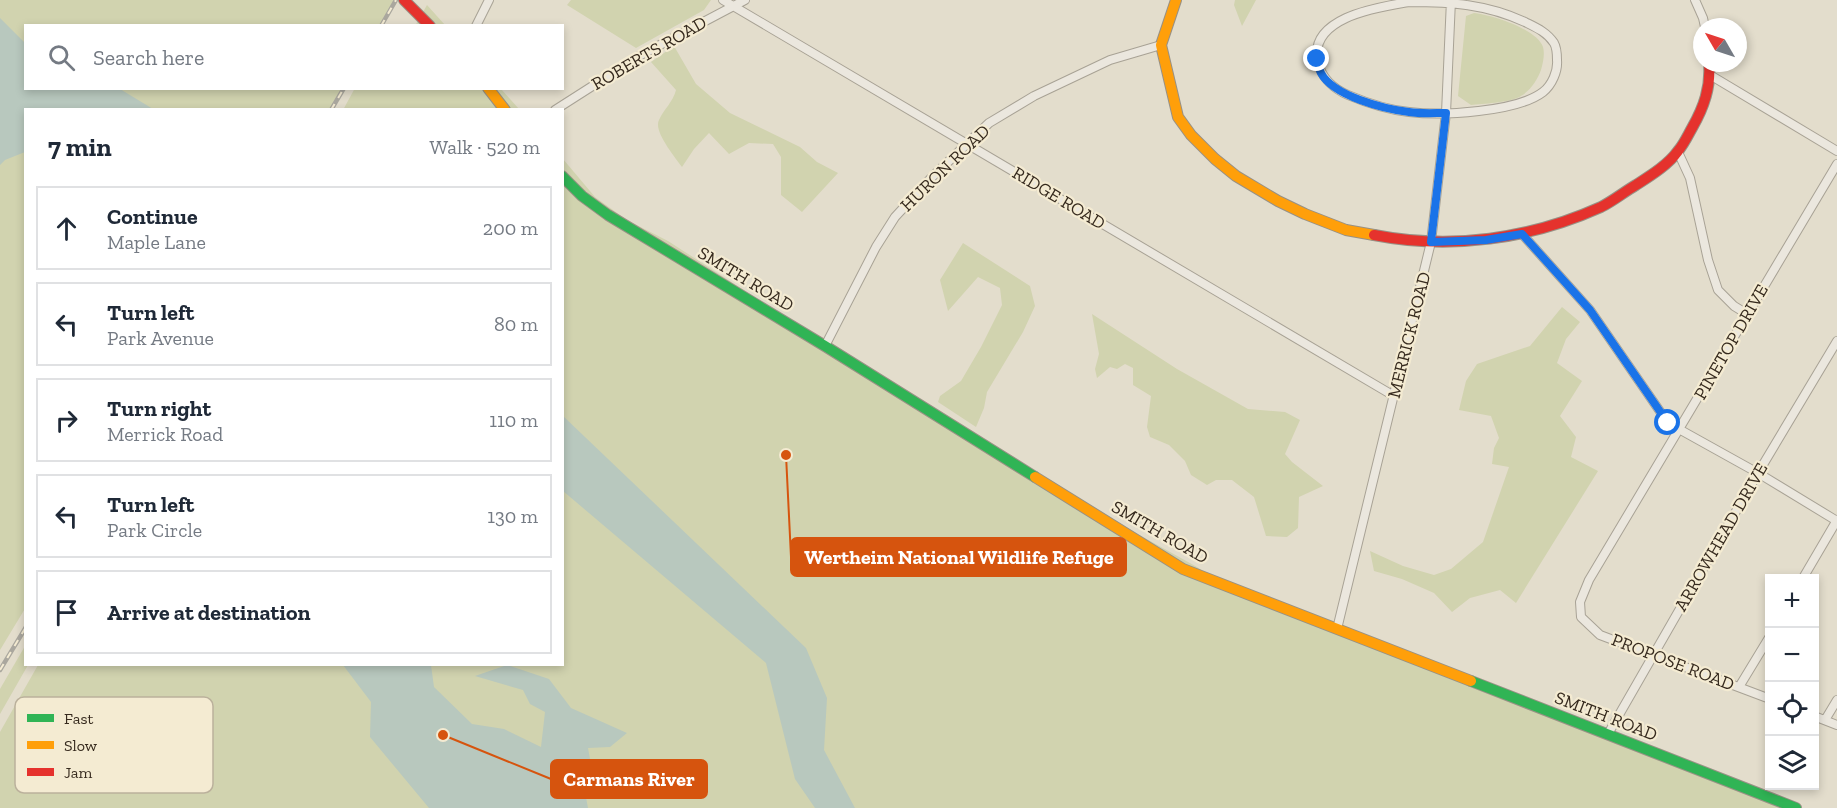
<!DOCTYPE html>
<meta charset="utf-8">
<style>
body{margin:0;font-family:"Zilla Slab",serif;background:#f2f2f3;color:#1f2937}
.controls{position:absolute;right:18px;bottom:18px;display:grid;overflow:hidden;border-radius:0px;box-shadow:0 3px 9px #0003}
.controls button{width:54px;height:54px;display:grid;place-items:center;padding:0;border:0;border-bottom:2px solid #e0e1e3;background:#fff;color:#1f2937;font:30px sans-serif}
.compass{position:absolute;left:1693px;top:18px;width:54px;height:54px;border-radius:50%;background:#fff;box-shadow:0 3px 9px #0003;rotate:309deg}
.stop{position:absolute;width:18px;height:18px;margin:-14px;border:4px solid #1a73e8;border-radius:50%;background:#fff}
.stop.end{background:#1a73e8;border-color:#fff;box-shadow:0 2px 6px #0008}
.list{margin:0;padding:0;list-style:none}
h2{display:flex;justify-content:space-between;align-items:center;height:78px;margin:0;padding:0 24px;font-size:26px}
h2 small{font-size:20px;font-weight:400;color:#747a83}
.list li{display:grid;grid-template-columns:39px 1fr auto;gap:18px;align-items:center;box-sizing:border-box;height:84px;margin:0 12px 12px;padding:0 12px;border:2px solid #e0e1e3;border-radius:0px}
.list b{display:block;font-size:22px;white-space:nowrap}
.list p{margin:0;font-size:20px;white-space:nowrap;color:#747a83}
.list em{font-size:20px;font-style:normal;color:#747a83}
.icon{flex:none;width:33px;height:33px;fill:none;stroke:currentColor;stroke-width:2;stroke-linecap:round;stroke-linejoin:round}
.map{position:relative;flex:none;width:1837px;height:808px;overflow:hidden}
.search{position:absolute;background:#fff;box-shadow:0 3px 9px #0003;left:24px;top:24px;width:540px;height:66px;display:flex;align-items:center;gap:15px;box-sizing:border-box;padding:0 21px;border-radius:0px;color:#747a83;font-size:22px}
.panel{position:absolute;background:#fff;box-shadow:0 3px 9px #0003;left:24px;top:108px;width:540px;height:558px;border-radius:0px}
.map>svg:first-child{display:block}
.green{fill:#d1d3af}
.water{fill:#b8c8be}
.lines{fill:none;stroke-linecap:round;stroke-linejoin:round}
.street-casing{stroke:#a8a295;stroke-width:10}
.fast-casing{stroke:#989185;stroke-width:12}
.slow-casing{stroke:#989185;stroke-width:12}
.jam-casing{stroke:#989185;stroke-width:12}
.street{stroke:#ebe7de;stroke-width:8}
.fast{stroke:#30b455;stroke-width:10}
.slow{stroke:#ff9f0a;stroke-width:10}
.jam{stroke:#e5322d;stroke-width:10}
.rail-casing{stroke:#aaa79e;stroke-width:4.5}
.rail{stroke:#f4ebd2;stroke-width:2;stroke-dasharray:7;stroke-linecap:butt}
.route{stroke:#1a73e8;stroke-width:8}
.labels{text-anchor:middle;stroke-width:4.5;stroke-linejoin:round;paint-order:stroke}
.street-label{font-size:18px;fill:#362a1e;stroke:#f4ebd2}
.key{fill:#f4ebd2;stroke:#bbb19c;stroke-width:1.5}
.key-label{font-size:16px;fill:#362a1e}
.leader{fill:none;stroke:#d6540e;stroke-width:2}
.callout-dot{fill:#d6540e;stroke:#f4ebd2;stroke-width:2}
.callout{fill:#d6540e;stroke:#d6540e;stroke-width:2}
.callout-label{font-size:20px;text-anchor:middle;font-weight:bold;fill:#fff}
</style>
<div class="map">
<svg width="1837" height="808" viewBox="0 0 1837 808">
<rect width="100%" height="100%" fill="#e3ddcc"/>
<!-- green -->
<path class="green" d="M0,0H396L381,25L26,26V88L344,89L331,109L26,110V607L0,650Z
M571,0H711L704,10L636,48L567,5Z
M1235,0H1256L1242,26L1234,5Z
M427,5L445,25L415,26Z
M1474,13C1492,15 1537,29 1543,47C1545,54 1543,63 1541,70C1537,81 1529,93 1517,98C1508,102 1483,104 1471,105L1458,96L1466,16Z
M674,46L696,84L730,113L800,147L817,162L838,173L802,212L781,195V157L773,144L749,143L729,154L709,133L694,149L682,167C675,157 653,131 659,120C664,109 673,102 676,90L651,62Z
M355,88L501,89L519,109L343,110Z
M563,159L595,197L627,220L668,241L804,329L1136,533L1197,567L1235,592L1520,699L1780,808H0V732L38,665L562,664Z
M963,243L1030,286L1035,306L1023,332L987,392L984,408L976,427L938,402L940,396L961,381L981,347L1002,305L1000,288L978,277L948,311L940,280Z
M1562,307L1580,322L1566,339L1557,363L1582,381L1560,416L1576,437L1571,457L1598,471L1516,603L1500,590L1470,598L1452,612L1434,593L1402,579L1374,571L1370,551L1403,566L1434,575L1451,569L1483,542L1509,467L1492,464L1494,448L1499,438L1491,416L1459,410L1466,381L1477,364L1530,346Z
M1092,314L1177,369L1248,409L1285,412L1300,420L1285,454L1292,462L1323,486L1299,497L1298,528L1287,537L1266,536L1254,497L1232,480H1216L1207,485L1191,475L1185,461L1169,445L1150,437L1147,427L1151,396L1133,385V368L1125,364L1117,369L1110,367L1097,378L1095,369L1099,354Z
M25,646L26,664L28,665L0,714V689Z"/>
<!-- water -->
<path class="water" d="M0,18L25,43L26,88L120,89L153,109L26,110L25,152L5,160L0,165Z
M563,416L806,648L827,698L824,750L855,808H815L795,779L766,663L563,491Z
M343,665H431L434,687L472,724L504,729L541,747L545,712L530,704L523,690L475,676L507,665L549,679L571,708L627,733L610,747L588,748L592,770L585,792L588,808H429L370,737L371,702Z"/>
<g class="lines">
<defs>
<path id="street" d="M723,0L1394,396
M1695,0L1703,18L1705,27
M1409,2C1451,2 1486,4 1525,22C1535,27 1547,32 1554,43C1557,48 1557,54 1557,60C1558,71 1552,85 1543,92C1517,112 1442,116 1409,112C1389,110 1367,103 1348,95C1334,89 1322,78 1318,63C1307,17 1379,7 1409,2Z
M476,26L489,0
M1710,75L1837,151
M555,110L641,55L745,0
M1678,152L1690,178L1708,260L1718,290L1734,306L1747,314
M1522,234L1590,310L1668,423L1758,473L1837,521
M825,346L876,247L895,217L932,177L989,123L1034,96L1110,60L1161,45
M1803,578L1837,520
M1337,629L1431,242L1446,113L1451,0
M1739,687L1770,636
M1770,699L1600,635L1581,617L1580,602L1589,580L1837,164
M1814,716L1837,725
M1825,720L1837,700
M1608,734L1758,473L1837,341"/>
<path id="fast" d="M562,176L582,196L608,215L825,346L1035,477
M1471,681L1796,808"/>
<path id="slow" d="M1176,0L1161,45L1178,117L1191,135L1215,159L1236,176L1278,201L1305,214L1346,230L1374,235
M488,88L505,110
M1035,477L1183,569L1471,681"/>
<path id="jam" d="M404,0L430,26
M1374,235C1451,250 1530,239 1601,207C1613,201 1624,192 1636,185C1650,176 1668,165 1678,151C1684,144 1688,135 1692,128C1704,107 1711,87 1709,63"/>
</defs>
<!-- street casing -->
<use href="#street" class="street-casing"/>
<!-- fast casing -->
<use href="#fast" class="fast-casing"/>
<!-- slow casing -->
<use href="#slow" class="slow-casing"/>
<!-- jam casing -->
<use href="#jam" class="jam-casing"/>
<!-- street -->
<use href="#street" class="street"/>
<!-- fast -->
<use href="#fast" class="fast"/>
<!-- slow -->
<use href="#slow" class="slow"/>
<!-- jam -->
<use href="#jam" class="jam"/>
<defs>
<path id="rail" d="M381,26L396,0
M331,110L344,88
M0,670L26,627"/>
</defs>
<!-- rail casing -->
<use href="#rail" class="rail-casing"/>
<!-- rail -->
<use href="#rail" class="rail"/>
</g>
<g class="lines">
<!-- route -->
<path class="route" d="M1317,59C1318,63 1319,69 1321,73C1333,96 1384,109 1409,112C1421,114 1434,113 1446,113L1431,242L1486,240L1522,234L1590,310L1668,423"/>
</g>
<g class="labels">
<!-- street labels -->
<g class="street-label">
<text transform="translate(649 53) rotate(-30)" y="6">ROBERTS ROAD</text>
<text transform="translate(945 168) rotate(-44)" y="6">HURON ROAD</text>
<text transform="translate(1059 198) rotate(31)" y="6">RIDGE ROAD</text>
<text transform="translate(746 279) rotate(31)" y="6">SMITH ROAD</text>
<text transform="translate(1409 335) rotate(-76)" y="6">MERRICK ROAD</text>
<text transform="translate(1731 342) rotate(-60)" y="6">PINETOP DRIVE</text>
<text transform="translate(1160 532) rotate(30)" y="6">SMITH ROAD</text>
<text transform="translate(1721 537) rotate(-60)" y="6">ARROWHEAD DRIVE</text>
<text transform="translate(1673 662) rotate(21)" y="6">PROPOSE ROAD</text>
<text transform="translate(1606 716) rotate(21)" y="6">SMITH ROAD</text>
</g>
</g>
<!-- legend -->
<rect x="15" y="697" width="198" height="96" rx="9" class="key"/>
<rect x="27" y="714" width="27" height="8" fill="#30b455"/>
<rect x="27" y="741" width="27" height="8" fill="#ff9f0a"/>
<rect x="27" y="768" width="27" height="8" fill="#e5322d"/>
<g class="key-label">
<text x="64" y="724">Fast</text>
<text x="64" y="751">Slow</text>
<text x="64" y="778">Jam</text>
</g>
<!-- callouts -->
<path class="leader" d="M786 455L791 557M443 735L551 779"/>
<g class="callout-dot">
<circle cx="786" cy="455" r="6"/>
<circle cx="443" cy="735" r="6"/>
</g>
<g class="callout">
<rect x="791" y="538" width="335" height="38" rx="6"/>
<rect x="551" y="760" width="156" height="38" rx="6"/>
</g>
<g class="callout-label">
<text x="959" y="564">Wertheim National Wildlife Refuge</text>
<text x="629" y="786">Carmans River</text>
</g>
</svg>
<div class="controls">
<button>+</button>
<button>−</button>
<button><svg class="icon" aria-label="locate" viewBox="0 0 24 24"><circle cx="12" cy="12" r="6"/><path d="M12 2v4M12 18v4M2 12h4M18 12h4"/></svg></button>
<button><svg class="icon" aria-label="layers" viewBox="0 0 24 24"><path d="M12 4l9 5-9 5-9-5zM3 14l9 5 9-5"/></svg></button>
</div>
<svg class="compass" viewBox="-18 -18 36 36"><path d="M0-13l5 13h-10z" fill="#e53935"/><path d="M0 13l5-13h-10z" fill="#747a83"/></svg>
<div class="stop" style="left:1668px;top:423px"></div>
<div class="stop end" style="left:1317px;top:59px"></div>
<div class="search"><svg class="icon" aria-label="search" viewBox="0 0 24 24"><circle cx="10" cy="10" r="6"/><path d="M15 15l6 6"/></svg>Search here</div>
<section class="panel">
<h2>7 min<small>Walk · 520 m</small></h2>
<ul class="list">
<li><svg class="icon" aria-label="ahead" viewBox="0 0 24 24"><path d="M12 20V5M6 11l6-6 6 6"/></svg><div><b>Continue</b><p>Maple Lane</p></div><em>200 m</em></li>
<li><svg class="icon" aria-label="left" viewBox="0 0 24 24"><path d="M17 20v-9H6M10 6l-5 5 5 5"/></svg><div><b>Turn left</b><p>Park Avenue</p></div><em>80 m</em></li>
<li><svg class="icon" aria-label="right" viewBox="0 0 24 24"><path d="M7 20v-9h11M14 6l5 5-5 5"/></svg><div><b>Turn right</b><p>Merrick Road</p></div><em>110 m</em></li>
<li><svg class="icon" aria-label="left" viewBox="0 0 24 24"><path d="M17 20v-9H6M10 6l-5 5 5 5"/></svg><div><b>Turn left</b><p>Park Circle</p></div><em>130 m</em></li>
<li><svg class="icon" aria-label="arrive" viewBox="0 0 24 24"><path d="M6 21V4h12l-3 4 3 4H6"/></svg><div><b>Arrive at destination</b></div></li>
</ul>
</section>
</div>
